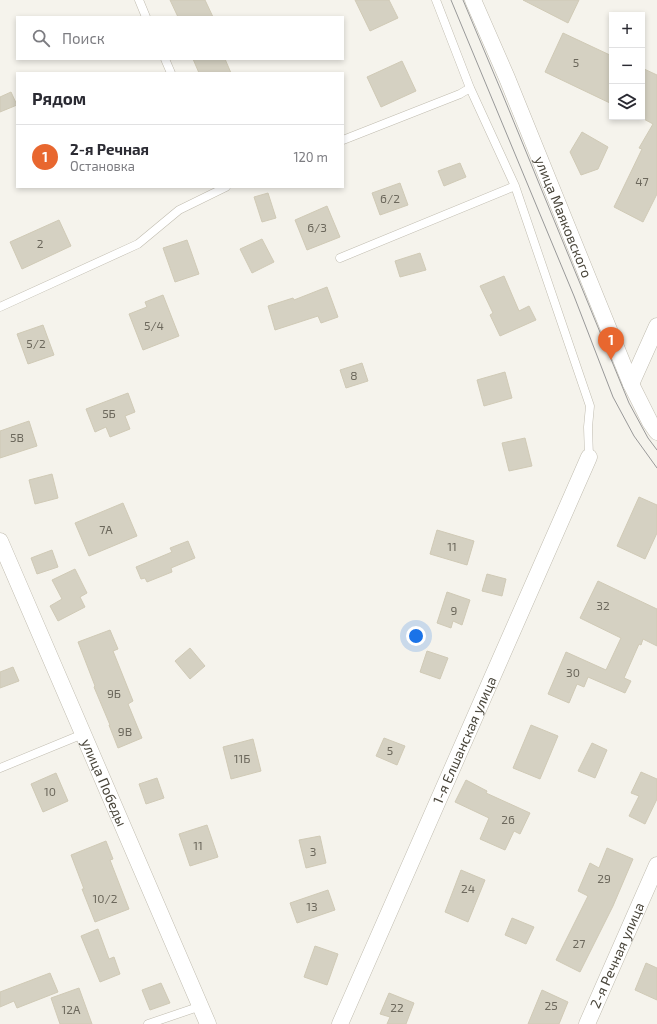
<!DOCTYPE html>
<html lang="ru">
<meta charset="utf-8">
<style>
body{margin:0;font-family:"Exo 2",sans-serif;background:#f7f7f7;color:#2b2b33}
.controls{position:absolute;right:12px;top:12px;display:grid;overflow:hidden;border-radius:0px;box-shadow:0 2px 6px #0003}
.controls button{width:36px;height:36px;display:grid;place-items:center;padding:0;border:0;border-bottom:1px solid #e1e1e2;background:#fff;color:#2b2b33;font:20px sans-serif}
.you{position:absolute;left:416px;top:636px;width:14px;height:14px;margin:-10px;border:3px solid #fff;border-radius:50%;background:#1a73e8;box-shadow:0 0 0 6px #1a73e833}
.badge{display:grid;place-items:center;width:26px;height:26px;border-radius:50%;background:#e8672f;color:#fff;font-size:13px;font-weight:700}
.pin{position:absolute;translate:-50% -33px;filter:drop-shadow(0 1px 2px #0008)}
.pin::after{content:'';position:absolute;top:21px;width:14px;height:12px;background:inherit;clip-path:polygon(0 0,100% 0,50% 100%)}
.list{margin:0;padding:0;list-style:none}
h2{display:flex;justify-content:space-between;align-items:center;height:52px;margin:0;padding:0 16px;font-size:17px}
h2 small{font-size:13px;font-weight:400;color:#7c7c81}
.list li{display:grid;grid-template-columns:26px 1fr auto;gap:12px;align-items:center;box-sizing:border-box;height:64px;padding:0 16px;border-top:1px solid #e1e1e2}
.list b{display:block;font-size:15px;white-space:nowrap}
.list p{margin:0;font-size:13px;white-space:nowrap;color:#7c7c81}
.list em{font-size:13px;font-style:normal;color:#7c7c81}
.icon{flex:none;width:22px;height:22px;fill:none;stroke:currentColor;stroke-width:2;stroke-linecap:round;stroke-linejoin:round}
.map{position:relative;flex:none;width:657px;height:1024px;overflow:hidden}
.search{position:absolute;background:#fff;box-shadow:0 2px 6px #0003;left:16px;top:16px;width:328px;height:44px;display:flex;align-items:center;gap:10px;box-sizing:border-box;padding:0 14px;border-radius:0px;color:#7c7c81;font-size:15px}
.panel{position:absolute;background:#fff;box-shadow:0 2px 6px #0003;left:16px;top:72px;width:328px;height:116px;border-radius:0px}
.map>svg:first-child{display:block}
.building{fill:#d5d1c2;stroke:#d0cab6}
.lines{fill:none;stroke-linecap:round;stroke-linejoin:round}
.lane-casing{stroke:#c0bcaf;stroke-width:9}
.street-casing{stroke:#c0bcaf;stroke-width:17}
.lane{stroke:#fff;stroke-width:8}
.street{stroke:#fff;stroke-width:16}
.tram{stroke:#999;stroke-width:1}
.labels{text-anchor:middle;stroke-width:4;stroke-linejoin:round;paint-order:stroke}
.number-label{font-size:12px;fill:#6c685c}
.street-label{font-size:14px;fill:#49453a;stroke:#fff}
</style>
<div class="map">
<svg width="657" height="1024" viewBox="0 0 657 1024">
<rect width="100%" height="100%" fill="#f5f3ec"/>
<!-- building -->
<path class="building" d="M170,0H205L213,17H178Z
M355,0H389L398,18L370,31Z
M523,0H579L568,23Z
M563,33L612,56V104L545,72Z
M193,59H225L231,73H199Z
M402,61L416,91L381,107L367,77Z
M642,68L657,75V194L643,222L614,207L642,149L639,148L653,124L642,118Z
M11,92L17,105L0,112V97Z
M582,132L608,147L598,169L581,175L570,152Z
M460,163L466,177L444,186L438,171Z
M400,183L408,205L380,215L372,193Z
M268,193L276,218L262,222L254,197Z
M327,206L340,237L307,250L295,220Z
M59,220L71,246L22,269L10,242Z
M262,239L274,262L252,273L240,249Z
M187,240L199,274L175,282L163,248Z
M420,253L426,270L400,277L395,261Z
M504,276L519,311L529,306L536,320L500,336L490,315L493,313L480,286Z
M327,287L338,317L321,323L318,316L275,330L268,306L293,298L294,300Z
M163,295L179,336L143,350L129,314L147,307L145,302Z
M43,325L54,355L28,364L17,334Z
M362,363L368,381L346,388L340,370Z
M505,372L512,398L484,406L477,380Z
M128,393L135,412L125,416L130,429L110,437L106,427L95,432L86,409Z
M29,421L37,446L0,458V431Z
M525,438L532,466L509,471L502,443Z
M52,474L58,498L35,504L29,480Z
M639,497L657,505V533L645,559L617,546Z
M123,503L137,536L89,556L75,523Z
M437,530L474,541L467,565L430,554Z
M188,541L195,558L171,568L172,572L147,582L145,578L141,579L136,567L172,552L170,548Z
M52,550L58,567L37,574L31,558Z
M75,569L87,593L80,597L85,607L58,621L50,606L62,599L52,580Z
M487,574L506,579L502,596L482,591Z
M598,581L657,609V646L643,639L641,645L639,644L624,678L631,681L625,693L588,677L584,687L577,684L569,703L548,694L566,652L606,670L621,638L580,618Z
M447,592L470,600L462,625L453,621L451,628L437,623Z
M110,630L118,649L113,651L133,701L128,704L142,738L118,748L109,725H110L94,687L95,686L78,642Z
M190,648L205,666L190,679L175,661Z
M427,651L448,658L440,679L420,672Z
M13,667L19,681L0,688V672Z
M531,725L558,736L540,779L513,768Z
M384,738L405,746L397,765L376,756Z
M253,739L261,771L231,779L223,747Z
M592,743L607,750L595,778L578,771Z
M641,772L657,779V799L645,824L629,816L639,796L631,793Z
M56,773L68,801L43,812L31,784Z
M157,778L164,798L146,804L139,784Z
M466,780L487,791L486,793L530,813L520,834L514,831L505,850L480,839L489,818L455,802Z
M207,825L218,857L190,866L179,834Z
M320,836L326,863L306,868L299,840Z
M106,841L113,859L110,860L129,909L95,922L82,889H84L71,855Z
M607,848L633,859L613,906L580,972L556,960L588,896L578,891L590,863L599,868Z
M461,870L485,880L468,922L445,912Z
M328,890L335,910L297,923L290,903Z
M512,918L534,927L526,944L505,935Z
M98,929L109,959L114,957L120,974L100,982L81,936Z
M315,946L338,954L327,985L304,977Z
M646,963L657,968V1000L635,990Z
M50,973L58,992L17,1008L14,1001L0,1007V992Z
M161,983L170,1003L150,1010L142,990Z
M79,988L92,1024H60L51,998Z
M542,990L568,1002L559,1024H528Z
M389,993L414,1003L406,1024H387L390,1017L380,1014Z"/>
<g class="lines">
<defs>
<path id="lane" d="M139,0L146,17
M436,0L470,88L515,186L590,406L588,427L589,457
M165,59L171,73
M343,140L460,94L470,88
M340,258L515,186
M0,307L138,244L179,210L226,187
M0,768L83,734
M148,1024L201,1006"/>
<g id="street">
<path id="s1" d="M473,0L507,78L631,384L650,422L657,432"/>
<path d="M631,384L657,326"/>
<path id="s2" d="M0,541L208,1024"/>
<path id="s3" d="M340,1024L589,457"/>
<path id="s4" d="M587,1024L657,865"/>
</g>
</defs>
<!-- lane casing -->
<use href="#lane" class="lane-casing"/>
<!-- street casing -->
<use href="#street" class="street-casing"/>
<!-- lane -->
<use href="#lane" class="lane"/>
<!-- street -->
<use href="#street" class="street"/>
<!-- tram -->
<path class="tram" d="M451,0L574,296L613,397L634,436L657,468
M463,0L502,93L629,403L648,438L657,450"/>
</g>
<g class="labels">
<!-- number labels -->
<g class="number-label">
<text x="576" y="67">5</text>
<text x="642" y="186">47</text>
<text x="390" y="203">6/2</text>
<text x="317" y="232">6/3</text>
<text x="40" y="248">2</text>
<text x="154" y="330">5/4</text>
<text x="36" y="348">5/2</text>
<text x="354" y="380">8</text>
<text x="109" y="418">5Б</text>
<text x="17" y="442">5В</text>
<text x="106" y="534">7А</text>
<text x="452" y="551">11</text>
<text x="603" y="610">32</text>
<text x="454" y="615">9</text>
<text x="573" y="677">30</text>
<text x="114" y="698">9Б</text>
<text x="125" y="736">9В</text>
<text x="390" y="755">5</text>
<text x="242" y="763">11Б</text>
<text x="50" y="796">10</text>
<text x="508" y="824">26</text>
<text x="198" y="850">11</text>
<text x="313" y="856">3</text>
<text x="604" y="883">29</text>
<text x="468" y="893">24</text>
<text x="105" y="903">10/2</text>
<text x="312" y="911">13</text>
<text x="579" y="948">27</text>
<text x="551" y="1010">25</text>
<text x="397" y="1012">22</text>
<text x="71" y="1014">12А</text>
</g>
<!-- street labels -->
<g class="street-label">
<text dy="5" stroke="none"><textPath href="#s1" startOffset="235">улица Маяковского</textPath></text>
<text dy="5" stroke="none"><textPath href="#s3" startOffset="310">1-я Елшанская улица</textPath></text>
<text dy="5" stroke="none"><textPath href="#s2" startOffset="263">улица Победы</textPath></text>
<text dy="5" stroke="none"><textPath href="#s4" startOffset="75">2-я Речная улица</textPath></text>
</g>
</g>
</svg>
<div class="controls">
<button>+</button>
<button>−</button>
<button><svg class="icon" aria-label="layers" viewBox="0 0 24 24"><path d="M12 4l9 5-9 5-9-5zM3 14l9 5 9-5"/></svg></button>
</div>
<div class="you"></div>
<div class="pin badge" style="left:611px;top:360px">1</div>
<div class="search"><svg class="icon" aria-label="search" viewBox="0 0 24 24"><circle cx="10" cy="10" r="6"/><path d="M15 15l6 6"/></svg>Поиск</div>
<section class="panel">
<h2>Рядом<small></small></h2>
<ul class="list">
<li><span class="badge">1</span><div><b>2-я Речная</b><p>Остановка</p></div><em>120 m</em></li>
</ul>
</section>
</div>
